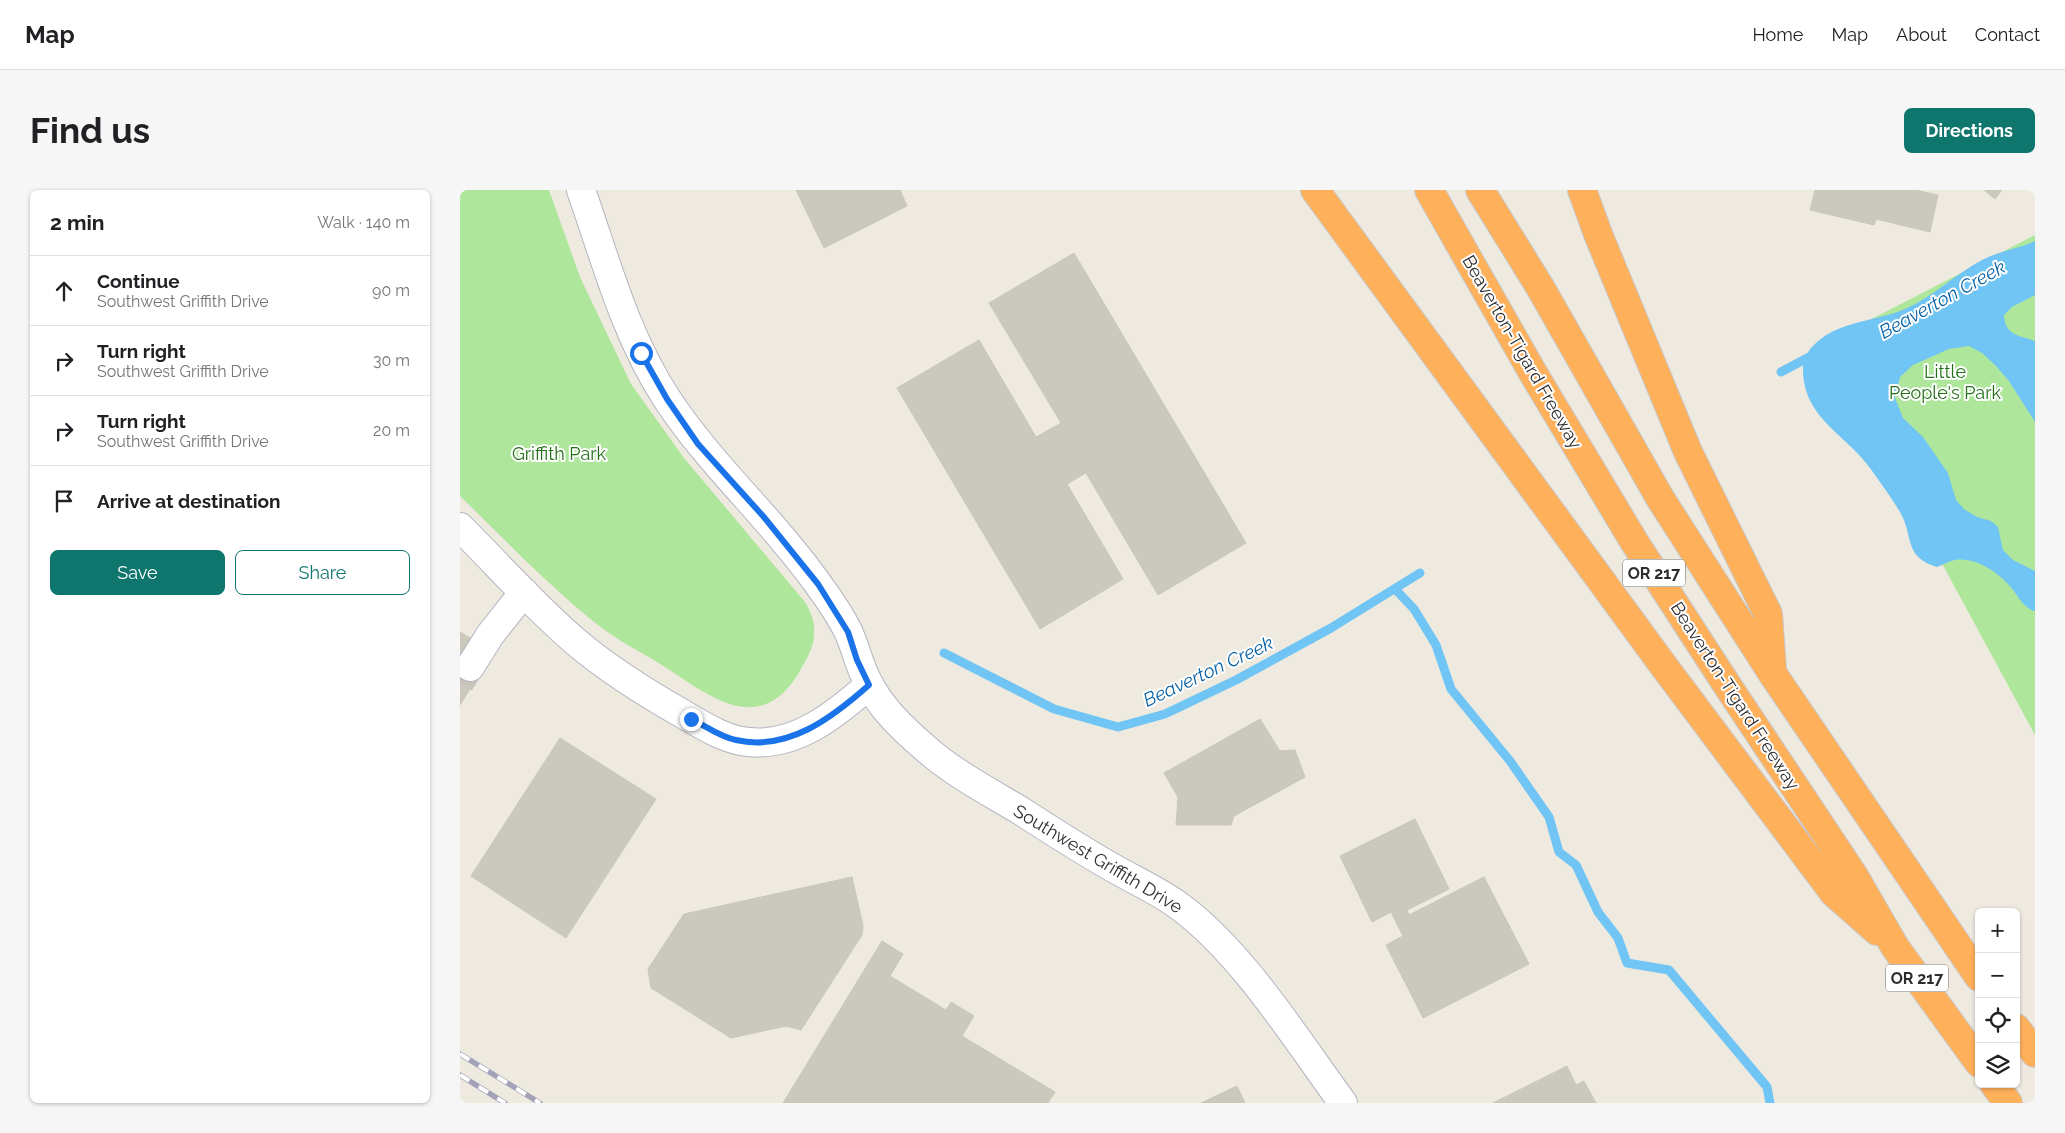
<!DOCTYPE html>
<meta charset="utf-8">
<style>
body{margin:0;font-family:Raleway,sans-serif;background:#f6f6f6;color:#202124}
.controls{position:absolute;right:15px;bottom:15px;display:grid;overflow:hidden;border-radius:8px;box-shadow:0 1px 4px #0004}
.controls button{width:45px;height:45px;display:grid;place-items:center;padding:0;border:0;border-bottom:1px solid #e0e0e0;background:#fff;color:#202124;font:25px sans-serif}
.stop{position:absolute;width:15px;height:15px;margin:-11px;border:4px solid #1a73e8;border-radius:50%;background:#fff}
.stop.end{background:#1a73e8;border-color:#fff;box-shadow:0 1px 5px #0008}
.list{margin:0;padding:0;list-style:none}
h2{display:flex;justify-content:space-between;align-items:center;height:65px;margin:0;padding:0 20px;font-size:21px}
h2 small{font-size:16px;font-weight:400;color:#757577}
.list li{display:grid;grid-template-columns:32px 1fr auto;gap:15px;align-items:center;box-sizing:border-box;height:70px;padding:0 20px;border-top:1px solid #e0e0e0}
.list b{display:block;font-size:19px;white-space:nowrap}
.list p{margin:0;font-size:16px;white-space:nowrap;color:#757577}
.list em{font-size:16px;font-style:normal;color:#757577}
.actions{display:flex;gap:10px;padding:15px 20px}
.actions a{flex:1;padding:11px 0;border:1px solid #0f766e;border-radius:8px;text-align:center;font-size:18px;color:#0f766e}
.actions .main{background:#0f766e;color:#fff}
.icon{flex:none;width:28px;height:28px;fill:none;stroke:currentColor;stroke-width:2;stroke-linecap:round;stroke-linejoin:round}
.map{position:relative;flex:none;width:1575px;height:913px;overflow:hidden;border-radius:8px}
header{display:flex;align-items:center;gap:30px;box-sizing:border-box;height:70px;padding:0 25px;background:#fff;border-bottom:1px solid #e0e0e0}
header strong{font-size:24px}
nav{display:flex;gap:28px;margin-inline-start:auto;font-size:18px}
.intro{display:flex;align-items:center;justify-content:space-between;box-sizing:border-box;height:120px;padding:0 30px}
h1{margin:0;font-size:35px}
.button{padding:12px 22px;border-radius:8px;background:#0f766e;color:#fff;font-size:18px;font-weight:700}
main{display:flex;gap:30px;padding:0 30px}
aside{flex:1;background:#fff;border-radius:8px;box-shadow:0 1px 4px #0004}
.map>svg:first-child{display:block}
.green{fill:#aee79b}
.water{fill:#70c5f4}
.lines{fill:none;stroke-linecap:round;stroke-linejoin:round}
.stream{stroke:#70c5f4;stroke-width:9}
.building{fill:#cbc8be;stroke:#cbc6b9}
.minor-tunnel{stroke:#c8c4bc;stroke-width:28;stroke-dasharray:28 14;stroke-linecap:butt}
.minor-casing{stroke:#b3b4c1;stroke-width:30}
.highway-casing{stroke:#c8c8c8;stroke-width:30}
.minor{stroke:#fff;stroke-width:28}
.highway{stroke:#ffb05b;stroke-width:28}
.rail-casing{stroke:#a2a3b8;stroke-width:5.5}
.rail{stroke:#fff;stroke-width:4;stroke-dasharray:11;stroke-linecap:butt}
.route{stroke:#1a73e8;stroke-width:6}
.labels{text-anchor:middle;stroke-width:4;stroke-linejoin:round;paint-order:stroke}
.shield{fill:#fff;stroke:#6c6c6c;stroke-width:1}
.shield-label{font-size:16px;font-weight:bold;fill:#2d2d2d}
.street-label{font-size:18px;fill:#2d2d2d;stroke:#fff}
.park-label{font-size:18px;fill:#237018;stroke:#fff}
.water-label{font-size:19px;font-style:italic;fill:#0862a7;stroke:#fff}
</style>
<header>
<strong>Map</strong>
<nav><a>Home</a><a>Map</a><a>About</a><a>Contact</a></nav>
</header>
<div class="intro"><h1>Find us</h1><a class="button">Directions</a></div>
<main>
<aside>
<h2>2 min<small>Walk · 140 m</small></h2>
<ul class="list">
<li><svg class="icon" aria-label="ahead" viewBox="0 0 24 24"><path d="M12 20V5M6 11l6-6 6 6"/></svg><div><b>Continue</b><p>Southwest Griffith Drive</p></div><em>90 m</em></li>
<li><svg class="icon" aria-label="right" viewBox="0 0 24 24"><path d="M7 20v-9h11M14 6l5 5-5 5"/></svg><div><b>Turn right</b><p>Southwest Griffith Drive</p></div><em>30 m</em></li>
<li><svg class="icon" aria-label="right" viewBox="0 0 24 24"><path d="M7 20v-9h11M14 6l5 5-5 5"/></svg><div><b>Turn right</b><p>Southwest Griffith Drive</p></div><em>20 m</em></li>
<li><svg class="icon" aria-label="arrive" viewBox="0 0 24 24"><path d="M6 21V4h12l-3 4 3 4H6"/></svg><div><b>Arrive at destination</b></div></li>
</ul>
<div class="actions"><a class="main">Save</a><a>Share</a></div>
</aside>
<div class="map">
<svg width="1575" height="913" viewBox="0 0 1575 913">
<rect width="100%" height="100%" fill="#efeae0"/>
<!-- green -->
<path class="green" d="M0,0H89L120,87L171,194L224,268L345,412C351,422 355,432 354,444C354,457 347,468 341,479C325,508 302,526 267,513C245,505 225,490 205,477C183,463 158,451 138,435C89,396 45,350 0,306Z
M1575,45V545L1363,154Z"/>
<!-- water -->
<path class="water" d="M1575,51V105L1552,117L1544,125C1545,145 1558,145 1575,151V232L1549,191L1535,175L1522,163L1509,156L1489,159L1453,175L1440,187L1435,208L1443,228L1463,247L1488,283L1496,310L1504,319L1517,327L1531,331L1538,337L1543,360L1553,370L1575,381V421H1573C1558,412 1558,404 1547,393C1534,380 1514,367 1495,370C1489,371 1482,375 1477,377C1443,367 1454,346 1440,322C1431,307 1420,292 1410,278C1385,243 1342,228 1343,177C1344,162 1357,150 1370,143C1391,131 1422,129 1445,119C1473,107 1495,84 1522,70C1539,61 1558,59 1575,51Z"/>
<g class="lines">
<!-- stream -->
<path class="stream" d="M1321,182L1353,165
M935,399L954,419L976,455L991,499L1050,571L1089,627L1099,662L1116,675L1138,722L1158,748L1167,773L1209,780L1307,897L1310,913
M484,463L594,519L658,537L705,524L776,490L871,438L960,383"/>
</g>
<!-- building -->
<path class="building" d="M336,0H440L447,16L364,58Z
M1355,0H1455L1478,5L1470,42L1416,29L1414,35L1350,20Z
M1524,0H1542L1535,9Z
M614,63L786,353L698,405L626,283L607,294L663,389L580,439L437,198L519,150L576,247L601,233L529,113Z
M0,442L12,449L0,469Z
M0,470L20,483L0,515Z
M800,529L820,561L835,560L845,587L774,626L771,635H716L718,607L704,583Z
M100,548L196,609L106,748L11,686Z
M955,629L989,699L947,720L949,725L1024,687L1069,774L963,828L926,755L943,746L931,722L912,732L880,666Z
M392,687L403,736L402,745L341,840L326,836L271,848L191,798L188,779L224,724Z
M422,751L443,764L430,786L486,820L491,812L514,826L502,846L595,902L588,913H323Z
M1107,876L1116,895L1124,891L1136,913H1033Z
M777,896L785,913H741Z"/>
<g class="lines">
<!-- minor-tunnel -->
<path class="minor-tunnel" d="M0,493L10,477"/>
<defs>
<path id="minor" d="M121,0C146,71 165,145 207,209C251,276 312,329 358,394C369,409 380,425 388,441C396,458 399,476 408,492C421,518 442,538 464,557C493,583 528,601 561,621C592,641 623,661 655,679C676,691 699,701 719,716C782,762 836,849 883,913
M0,337C38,375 75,417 116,452C149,480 186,503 223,524C244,536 265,550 289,552C336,557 376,524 409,495
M10,477L30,445L64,402"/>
<path id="highway" d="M855,0L1203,475L1374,703L1417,741
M969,0L1073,183L1175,353L1267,495L1394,686L1435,757L1519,873
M1020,0L1080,97L1200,308L1312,483L1519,787
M1122,0L1138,44L1228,262L1308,424L1312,479
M1556,838L1575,863
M1534,894L1548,913"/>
</defs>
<!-- minor casing -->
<use href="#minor" class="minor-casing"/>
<!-- highway casing -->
<use href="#highway" class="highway-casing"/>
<!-- minor -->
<use href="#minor" class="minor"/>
<!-- highway -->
<use href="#highway" class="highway"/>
<defs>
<path id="rail" d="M0,864L80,913
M0,885L45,913"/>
</defs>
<!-- rail casing -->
<use href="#rail" class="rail-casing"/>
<!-- rail -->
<use href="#rail" class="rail"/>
</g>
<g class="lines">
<!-- route -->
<path class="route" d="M181,163L207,209L238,254L303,326L358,394L388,442L397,470L409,495C373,527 328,562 276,550C260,547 246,536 231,529"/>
</g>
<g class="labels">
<!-- shield labels -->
<g class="shield">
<rect x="1163" y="369.5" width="62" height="27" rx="4"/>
<rect x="1426" y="774.5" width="62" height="27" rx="4"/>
</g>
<g class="shield-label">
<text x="1194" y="389">OR 217</text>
<text x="1457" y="794">OR 217</text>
</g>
<!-- street labels -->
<g class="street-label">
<text transform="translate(1062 162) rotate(60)" y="6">Beaverton-Tigard Freeway</text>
<text transform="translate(1275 506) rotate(57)" y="6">Beaverton-Tigard Freeway</text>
<text transform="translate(638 669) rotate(31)" y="6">Southwest Griffith Drive</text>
</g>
<!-- park labels -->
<g class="park-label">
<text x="1485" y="188">Little<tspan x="1485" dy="21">People's Park</tspan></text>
<text x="99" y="270">Griffith Park</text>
</g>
<!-- water labels -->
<g class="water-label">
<text transform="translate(1482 109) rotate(-29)" y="7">Beaverton Creek</text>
<text transform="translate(748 481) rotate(-25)" y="7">Beaverton Creek</text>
</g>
</g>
</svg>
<div class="controls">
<button>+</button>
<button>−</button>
<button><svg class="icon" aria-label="locate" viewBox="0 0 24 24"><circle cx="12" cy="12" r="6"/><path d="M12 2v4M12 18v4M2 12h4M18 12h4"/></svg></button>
<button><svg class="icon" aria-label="layers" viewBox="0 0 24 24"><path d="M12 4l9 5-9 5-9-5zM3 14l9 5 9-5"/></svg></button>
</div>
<div class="stop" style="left:181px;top:163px"></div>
<div class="stop end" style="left:231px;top:529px"></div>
</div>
</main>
